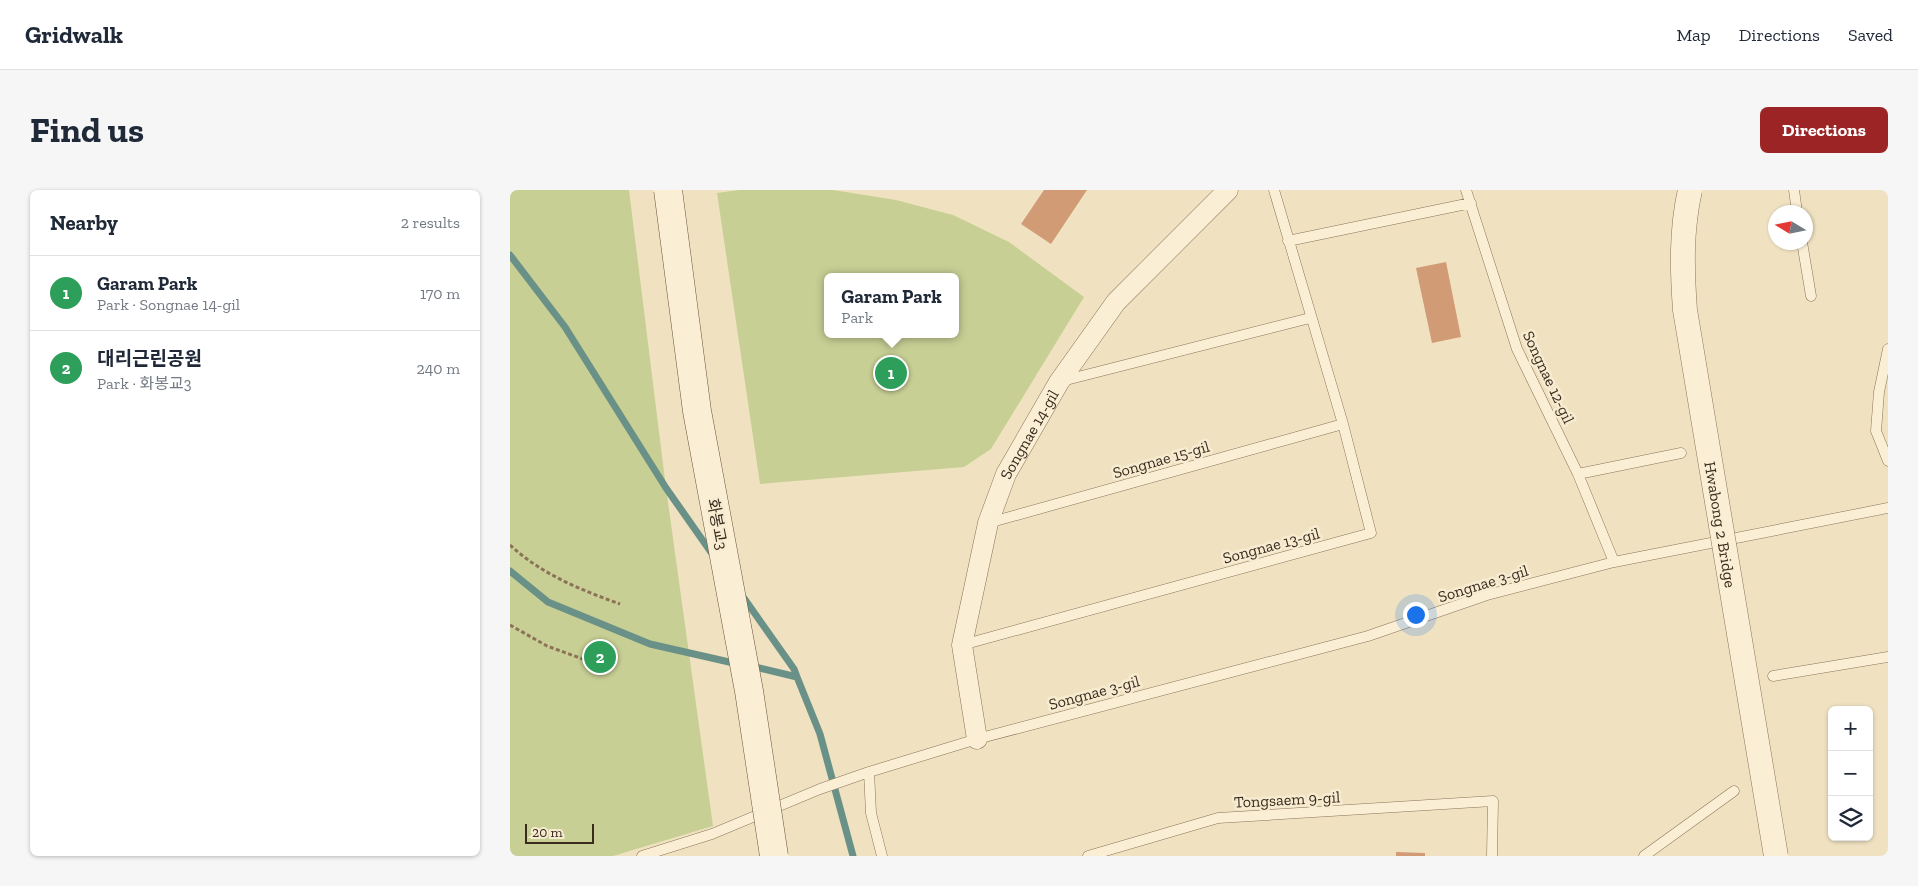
<!DOCTYPE html>
<meta charset="utf-8">
<style>
body{margin:0;font-family:"Zilla Slab","Noto Sans KR",serif;background:#f6f6f7;color:#1f2937}
.controls{position:absolute;right:15px;bottom:15px;display:grid;overflow:hidden;border-radius:8px;box-shadow:0 1px 4px #0004}
.controls button{width:45px;height:45px;display:grid;place-items:center;padding:0;border:0;border-bottom:1px solid #e0e1e3;background:#fff;color:#1f2937;font:25px sans-serif}
.compass{position:absolute;left:1258px;top:15px;width:45px;height:45px;border-radius:50%;background:#fff;box-shadow:0 1px 4px #0004;rotate:280deg}
.scale{position:absolute;left:15px;bottom:12px;width:69px;box-sizing:border-box;padding-left:5px;border:2px solid #3a2b1d;border-top:0;font-size:14px;line-height:18px;white-space:nowrap;color:#3a2b1d;-webkit-text-stroke:4px #f7ecd1;paint-order:stroke}
.you{position:absolute;left:905px;top:424px;width:18px;height:18px;margin:-12px;border:4px solid #fff;border-radius:50%;background:#1a73e8;box-shadow:0 0 0 8px #1a73e833}
.badge{display:grid;place-items:center;width:32px;height:32px;border-radius:50%;background:#9d2425;color:#fff;font-size:16px;font-weight:700}
.pin{position:absolute;translate:-50% -50%;border:2px solid #fff;box-shadow:0 1px 5px #0006}
.popup{position:absolute;left:314px;top:83px;width:135px;height:65px;box-sizing:border-box;display:grid;place-content:center;border-radius:8px;background:#fff;filter:drop-shadow(0 1px 4px #0005);font-size:16px;white-space:nowrap;color:#747a83}
.popup b{font-size:19px;color:#1f2937}
.popup::after{content:'';position:absolute;left:50%;top:100%;margin-left:-10px;border:10px solid transparent;border-top-color:#fff}
.list{margin:0;padding:0;list-style:none}
h2{display:flex;justify-content:space-between;align-items:center;height:65px;margin:0;padding:0 20px;font-size:21px}
h2 small{font-size:16px;font-weight:400;color:#747a83}
.list li{display:grid;grid-template-columns:32px 1fr auto;gap:15px;align-items:center;box-sizing:border-box;height:75px;padding:0 20px;border-top:1px solid #e0e1e3}
.list b{display:block;font-size:19px;white-space:nowrap}
.list p{margin:0;font-size:16px;white-space:nowrap;color:#747a83}
.list em{font-size:16px;font-style:normal;color:#747a83}
.icon{flex:none;width:28px;height:28px;fill:none;stroke:currentColor;stroke-width:2;stroke-linecap:round;stroke-linejoin:round}
.map{position:relative;flex:none;width:1378px;height:666px;overflow:hidden;border-radius:8px}
header{display:flex;align-items:center;gap:30px;box-sizing:border-box;height:70px;padding:0 25px;background:#fff;border-bottom:1px solid #e0e1e3}
header strong{font-size:24px}
nav{display:flex;gap:28px;margin-inline-start:auto;font-size:18px}
.intro{display:flex;align-items:center;justify-content:space-between;box-sizing:border-box;height:120px;padding:0 30px}
h1{margin:0;font-size:35px}
.button{padding:12px 22px;border-radius:8px;background:#9d2425;color:#fff;font-size:18px;font-weight:700}
main{display:flex;gap:30px;padding:0 30px}
aside{flex:1;background:#fff;border-radius:8px;box-shadow:0 1px 4px #0004}
.map>svg:first-child{display:block}
.green{fill:#c8cf94;fill-rule:evenodd}
.lines{fill:none;stroke-linecap:round;stroke-linejoin:round}
.stream{stroke:#6a9187;stroke-width:7}
.building{fill:#d09b75}
.service-casing{stroke:#8b7358;stroke-width:11}
.minor-casing{stroke:#8b7358;stroke-width:21}
.path{stroke:#8b7358;stroke-width:3;stroke-dasharray:4 2.5;stroke-linecap:butt}
.service{stroke:#faefd5;stroke-width:10}
.minor{stroke:#faefd5;stroke-width:20}
.tertiary-bridge-casing{stroke:#8b7358;stroke-width:25;stroke-linecap:butt}
.secondary-bridge-casing{stroke:#6c543b;stroke-width:29;stroke-linecap:butt}
.tertiary-bridge{stroke:#faefd5;stroke-width:24}
.secondary-bridge{stroke:#faefd5;stroke-width:28}
.labels{text-anchor:middle;stroke-width:5;stroke-linejoin:round;paint-order:stroke}
.street-label{font-size:16px;fill:#3a2b1d;stroke:#f7ecd1}
</style>
<header>
<strong>Gridwalk</strong>
<nav><a>Map</a><a>Directions</a><a>Saved</a></nav>
</header>
<div class="intro"><h1>Find us</h1><a class="button">Directions</a></div>
<main>
<aside>
<h2>Nearby<small>2 results</small></h2>
<ul class="list">
<li><span class="badge" style="background:#2e9e5b">1</span><div><b>Garam Park</b><p>Park · Songnae 14-gil</p></div><em>170 m</em></li>
<li><span class="badge" style="background:#2e9e5b">2</span><div><b>대리근린공원</b><p>Park · 화봉교3</p></div><em>240 m</em></li>
</ul>
</aside>
<div class="map">
<svg width="1378" height="666" viewBox="0 0 1378 666">
<rect width="100%" height="100%" fill="#f0e2c1"/>
<!-- green -->
<path class="green" d="M0,0H119L156,298L203,636L103,666H0Z
M229,0H323L386,10L443,25L499,52L574,107L481,259L454,277L250,294L207,3ZM317,87H445V144H317Z"/>
<g class="lines">
<!-- stream -->
<path class="stream" d="M0,65L55,137L156,298L203,365
M0,381L38,412L140,454L228,474
M231,404L284,479L287,487L310,544L343,666
M241,476L287,487"/>
</g>
<!-- building -->
<path class="building" d="M534,0H577L541,54L511,34Z
M936,72L951,147L922,153L906,78Z
M886,662L915,663V666H886Z"/>
<g class="lines">
<defs>
<path id="service" d="M956,0L1007,159L1068,284L1104,372
M1284,0L1287,22
M778,51L961,13
M1292,52L1301,106
M1378,159L1369,202L1366,241L1378,271
M552,191L800,128
M1068,284L1171,263
M478,333L833,234
M452,455L861,343L833,234L764,0
M1263,486L1378,467
M132,666L202,644L310,599L359,582
M372,666L361,623L359,582L467,549L858,446L977,405L1104,372L1378,318
M578,666L708,628L983,611L982,666
M1134,666L1224,601"/>
<g id="minor">
<path id="s1" d="M467,549L452,455L478,333L496,284L549,192L606,112L718,0"/>
</g>
</defs>
<!-- service casing -->
<use href="#service" class="service-casing"/>
<!-- minor casing -->
<use href="#minor" class="minor-casing"/>
<!-- path -->
<path class="path" d="M0,355C31,384 71,400 110,414
M0,435L37,456L92,476"/>
<!-- service -->
<use href="#service" class="service"/>
<!-- minor -->
<use href="#minor" class="minor"/>
<defs>
<g id="tertiary-bridge">
<path id="s2" d="M1180,0C1171,40 1172,79 1175,120L1266,666"/>
</g>
<path id="secondary-bridge" d="M158,0L187,221L239,501L264,666"/>
</defs>
<!-- tertiary-bridge casing -->
<use href="#tertiary-bridge" class="tertiary-bridge-casing"/>
<!-- secondary-bridge casing -->
<use href="#secondary-bridge" class="secondary-bridge-casing"/>
<!-- tertiary-bridge -->
<use href="#tertiary-bridge" class="tertiary-bridge"/>
<!-- secondary-bridge -->
<use href="#secondary-bridge" class="secondary-bridge"/>
</g>
<g class="labels">
<!-- street labels -->
<g class="street-label">
<text transform="translate(1039 187) rotate(65)" y="6">Songnae 12-gil</text>
<text dy="6" stroke="none"><textPath href="#s1" startOffset="318">Songnae 14-gil</textPath></text>
<text transform="translate(651 269) rotate(-16)" y="6">Songnae 15-gil</text>
<text dy="6" stroke="none"><textPath href="#s2" startOffset="338">Hwabong 2 Bridge</textPath></text>
<text transform="translate(208 334) rotate(79)" y="6">화봉교3</text>
<text transform="translate(761 355) rotate(-15)" y="6">Songnae 13-gil</text>
<text transform="translate(973 393) rotate(-17)" y="6">Songnae 3-gil</text>
<text transform="translate(584 502) rotate(-15)" y="6">Songnae 3-gil</text>
<text transform="translate(777 609) rotate(-3)" y="6">Tongsaem 9-gil</text>
</g>
</g>
</svg>
<div class="controls">
<button>+</button>
<button>−</button>
<button><svg class="icon" aria-label="layers" viewBox="0 0 24 24"><path d="M12 4l9 5-9 5-9-5zM3 14l9 5 9-5"/></svg></button>
</div>
<svg class="compass" viewBox="-18 -18 36 36"><path d="M0-13l5 13h-10z" fill="#e53935"/><path d="M0 13l5-13h-10z" fill="#747a83"/></svg>
<div class="scale">20 m</div>
<div class="you"></div>
<div class="pin badge" style="left:381px;top:183px;background:#2e9e5b">1</div>
<div class="popup"><b>Garam Park</b>Park</div>
<div class="pin badge" style="left:90px;top:467px;background:#2e9e5b">2</div>
</div>
</main>
